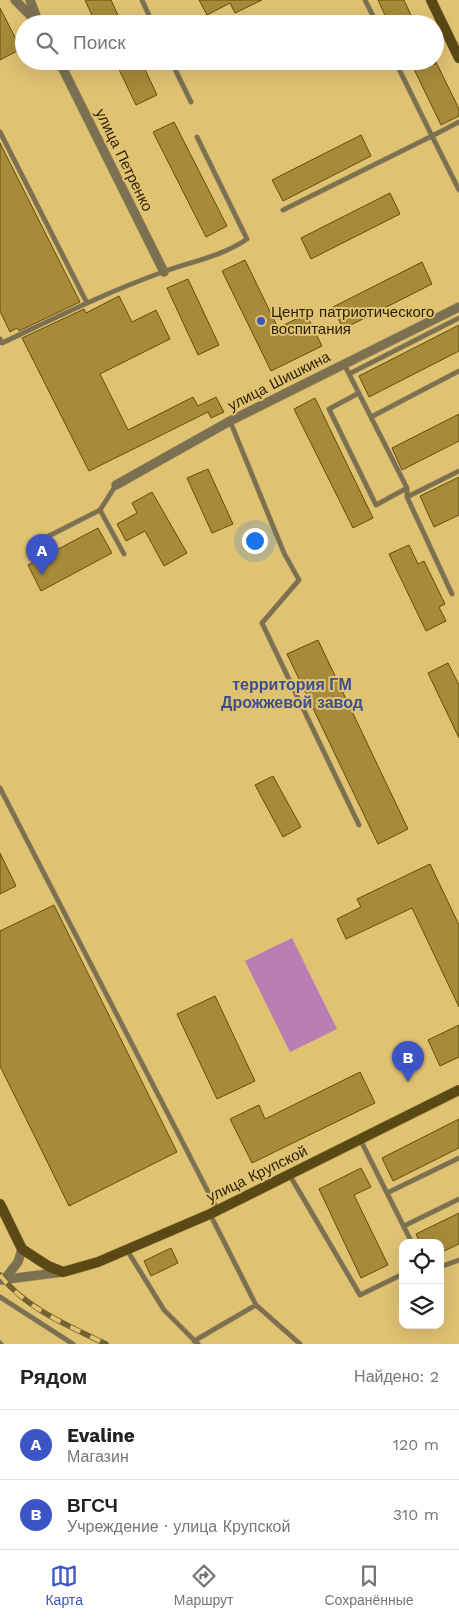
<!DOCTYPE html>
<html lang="ru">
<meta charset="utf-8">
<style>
body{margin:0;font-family:"Work Sans",sans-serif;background:#f2f2f2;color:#222}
.controls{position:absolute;right:15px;bottom:15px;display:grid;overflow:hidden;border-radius:10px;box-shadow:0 5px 20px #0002}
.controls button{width:45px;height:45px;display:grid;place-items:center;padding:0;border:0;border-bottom:1px solid #e0e0e0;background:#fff;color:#222;font:25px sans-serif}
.you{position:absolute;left:254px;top:540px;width:18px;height:18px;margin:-12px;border:4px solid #fff;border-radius:50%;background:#1a73e8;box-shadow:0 0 0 8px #1a73e833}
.badge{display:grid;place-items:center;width:32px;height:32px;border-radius:50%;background:#3b55c7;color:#fff;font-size:16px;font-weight:700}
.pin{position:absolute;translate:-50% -41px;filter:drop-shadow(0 1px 2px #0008)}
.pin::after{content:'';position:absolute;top:26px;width:18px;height:15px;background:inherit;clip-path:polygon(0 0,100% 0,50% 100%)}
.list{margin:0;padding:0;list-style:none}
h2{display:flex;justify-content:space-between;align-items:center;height:65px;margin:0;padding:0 20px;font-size:21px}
h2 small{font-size:16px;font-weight:400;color:#767676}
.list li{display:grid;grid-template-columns:32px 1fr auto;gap:15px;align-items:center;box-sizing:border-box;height:70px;padding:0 20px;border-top:1px solid #e0e0e0}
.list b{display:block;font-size:19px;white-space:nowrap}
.list p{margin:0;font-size:16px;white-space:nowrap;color:#767676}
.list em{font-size:16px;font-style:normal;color:#767676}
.icon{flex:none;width:28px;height:28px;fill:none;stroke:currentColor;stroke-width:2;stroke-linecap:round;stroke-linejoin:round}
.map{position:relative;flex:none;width:459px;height:1344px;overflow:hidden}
.search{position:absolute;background:#fff;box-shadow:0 5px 20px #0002;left:15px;right:15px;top:15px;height:55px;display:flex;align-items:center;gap:12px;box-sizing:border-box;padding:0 18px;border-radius:28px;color:#767676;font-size:19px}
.sheet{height:205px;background:#fff}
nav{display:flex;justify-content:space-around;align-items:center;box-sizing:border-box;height:70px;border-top:1px solid #e0e0e0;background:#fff;font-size:14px;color:#767676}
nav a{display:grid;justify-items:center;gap:2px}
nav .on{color:#3b55c7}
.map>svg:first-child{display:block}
.pitch{fill:#b97eb4}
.building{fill:#a78a3a;stroke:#634e0c}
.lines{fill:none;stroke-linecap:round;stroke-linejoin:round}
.lane-casing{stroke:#bca15c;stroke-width:5.5}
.street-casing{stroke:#bca15c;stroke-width:10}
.secondary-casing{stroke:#bca15c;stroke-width:11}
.lane{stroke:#7c7052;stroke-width:4.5}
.street{stroke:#7c7052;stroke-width:9}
.secondary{stroke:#5a4815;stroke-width:10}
.rail-casing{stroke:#74622f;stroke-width:5.5}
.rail{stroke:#e0c273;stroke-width:4;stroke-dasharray:11;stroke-linecap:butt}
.poi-dot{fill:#3b55c7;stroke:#e0c273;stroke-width:2}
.labels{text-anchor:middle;stroke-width:4;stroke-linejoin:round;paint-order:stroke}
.street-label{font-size:15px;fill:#2a1f00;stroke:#e0c273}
.poi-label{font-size:15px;fill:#2a1f00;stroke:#e0c273;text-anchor:start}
.neighbourhood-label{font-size:16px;font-weight:bold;fill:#3d4f8b;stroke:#e0c273}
</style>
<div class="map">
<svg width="459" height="1344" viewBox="0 0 459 1344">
<rect width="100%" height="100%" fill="#e0c273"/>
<!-- pitch -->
<path class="pitch" d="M292,938L337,1029L290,1052L245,961Z"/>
<!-- building -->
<path class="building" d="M85,0H111L122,24H96Z
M199,0H262L235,13L230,3L207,15Z
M378,0H404L415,24H389Z
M0,8L21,49L0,60Z
M435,60L459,109V116L441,125L414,69L429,61H434L435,65Z
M115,61H141L157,95L136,105Z
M174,122L227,226L206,237L153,132Z
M361,135L371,156L283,201L272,180Z
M0,143L80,302L19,331L17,328L10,332L0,311Z
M390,193L400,214L311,259L301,238Z
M245,260L278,328L306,314L322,346L271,371L222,271Z
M422,262L432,284L343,329L333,307Z
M188,279L219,345L198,355L167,288Z
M119,296L132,322L156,310L170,339L100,374L128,430L193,397L198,406L216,397L224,412L211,418L208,412L89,471L22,338L84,309L86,313Z
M459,325V351L369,397L359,376Z
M315,398L373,518L353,528L294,409Z
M459,414V441L402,470L392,448Z
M208,469L233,524L212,533L187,478Z
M459,477V515L434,527L420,496Z
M152,492L187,553L164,566L145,531L126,541L117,524L137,513L132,503Z
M98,528L112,553L41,591L28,565Z
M409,545L418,564L424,561L445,604L439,607L446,621L426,631L389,554Z
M318,640L408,829L378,844L287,654Z
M448,663L459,685V738L428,673Z
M273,776L301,827L283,837L255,785Z
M0,853L16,886L0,894Z
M430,864L459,925V1007L412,908L346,939L337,919L361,907L357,899Z
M54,905L177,1152L69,1206L0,1066V931Z
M215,996L255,1081L217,1099L177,1014Z
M459,1025V1057L440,1066L428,1040Z
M360,1072L375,1103L252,1163L230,1119L259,1105L265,1119Z
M459,1119V1148L393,1181L382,1158Z
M361,1168L371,1187L354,1195L388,1265L361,1278L319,1189Z
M459,1213V1244L440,1253V1243H420L416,1234Z
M171,1248L178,1263L151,1276L144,1261Z"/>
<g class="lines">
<defs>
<path id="lane" d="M142,0L153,24
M365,0L377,24
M171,61L191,102
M395,61L432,136L459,122
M0,132L87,303
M283,210L432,136L459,190
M0,339L2,343C55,318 107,292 163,272C192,261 221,257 247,239L197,137
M344,364L407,488V497
M349,374L459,318
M359,393L329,409L376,505L407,488
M371,417L459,371
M230,421L284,553L299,580L262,623L359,825
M100,510L116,485
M39,541L100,510L124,554
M452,594L407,497L459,471
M0,788L217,1209
M360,1139L412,1243
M289,1174L360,1295L403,1274
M387,1193L459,1158
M210,1214L256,1305L300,1344
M404,1226L459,1199
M127,1250L164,1310L198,1344
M440,1267L459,1260
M0,1297L73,1344
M194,1341L256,1305
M0,1343L1,1344"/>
<path id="street" d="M15,0L39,24
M30,0L38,21
M59,61L164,272
M116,485L230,421L459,307
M0,1280L63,1272
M4,1280L18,1262L22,1249"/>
<path id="secondary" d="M431,0L459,58
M0,1204L22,1249L48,1266L63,1272L98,1262L210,1214L459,1090"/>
</defs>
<!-- lane casing -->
<use href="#lane" class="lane-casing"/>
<!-- street casing -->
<use href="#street" class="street-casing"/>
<!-- secondary casing -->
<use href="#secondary" class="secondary-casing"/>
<!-- lane -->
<use href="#lane" class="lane"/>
<!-- street -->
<use href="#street" class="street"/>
<!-- secondary -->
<use href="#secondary" class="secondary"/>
<defs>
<path id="rail" d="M0,1275C25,1308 69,1326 106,1344"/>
</defs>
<!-- rail casing -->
<use href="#rail" class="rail-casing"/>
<!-- rail -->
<use href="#rail" class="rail"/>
</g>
<!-- markers -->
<circle class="poi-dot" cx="261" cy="321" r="5"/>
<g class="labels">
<!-- street labels -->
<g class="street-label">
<text transform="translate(124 160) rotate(64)" y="5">улица Петренко</text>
<text transform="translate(279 381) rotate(-27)" y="5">улица Шишкина</text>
<text transform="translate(257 1174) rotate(-26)" y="5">улица Крупской</text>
</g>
<!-- poi labels -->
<g class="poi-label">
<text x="271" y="317">Центр патриотического<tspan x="271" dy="17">воспитания</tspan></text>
</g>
<!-- neighbourhood labels -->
<g class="neighbourhood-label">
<text x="292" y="690">территория ГМ<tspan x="292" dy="18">Дрожжевой завод</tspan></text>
</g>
</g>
</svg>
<div class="controls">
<button><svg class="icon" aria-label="locate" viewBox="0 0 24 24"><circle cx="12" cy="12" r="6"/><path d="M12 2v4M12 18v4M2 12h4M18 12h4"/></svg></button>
<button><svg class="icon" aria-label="layers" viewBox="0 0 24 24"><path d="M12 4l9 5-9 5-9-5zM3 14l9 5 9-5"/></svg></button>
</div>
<div class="you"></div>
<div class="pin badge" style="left:42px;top:575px">A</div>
<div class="pin badge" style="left:408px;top:1082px">B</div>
<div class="search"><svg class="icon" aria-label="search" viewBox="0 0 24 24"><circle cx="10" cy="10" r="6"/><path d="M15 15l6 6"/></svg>Поиск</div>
</div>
<section class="sheet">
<h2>Рядом<small>Найдено: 2</small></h2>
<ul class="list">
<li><span class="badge">A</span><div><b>Evaline</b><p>Магазин</p></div><em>120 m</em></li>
<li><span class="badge">B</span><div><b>ВГСЧ</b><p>Учреждение · улица Крупской</p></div><em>310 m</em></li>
</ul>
</section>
<nav>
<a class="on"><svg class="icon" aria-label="map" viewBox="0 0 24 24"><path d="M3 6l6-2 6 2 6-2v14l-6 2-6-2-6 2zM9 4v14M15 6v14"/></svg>Карта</a>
<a><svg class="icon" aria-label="directions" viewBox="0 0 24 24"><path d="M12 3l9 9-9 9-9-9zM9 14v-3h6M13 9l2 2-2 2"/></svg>Маршрут</a>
<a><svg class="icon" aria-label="saved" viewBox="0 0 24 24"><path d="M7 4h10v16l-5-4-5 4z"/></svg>Сохранённые</a>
</nav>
